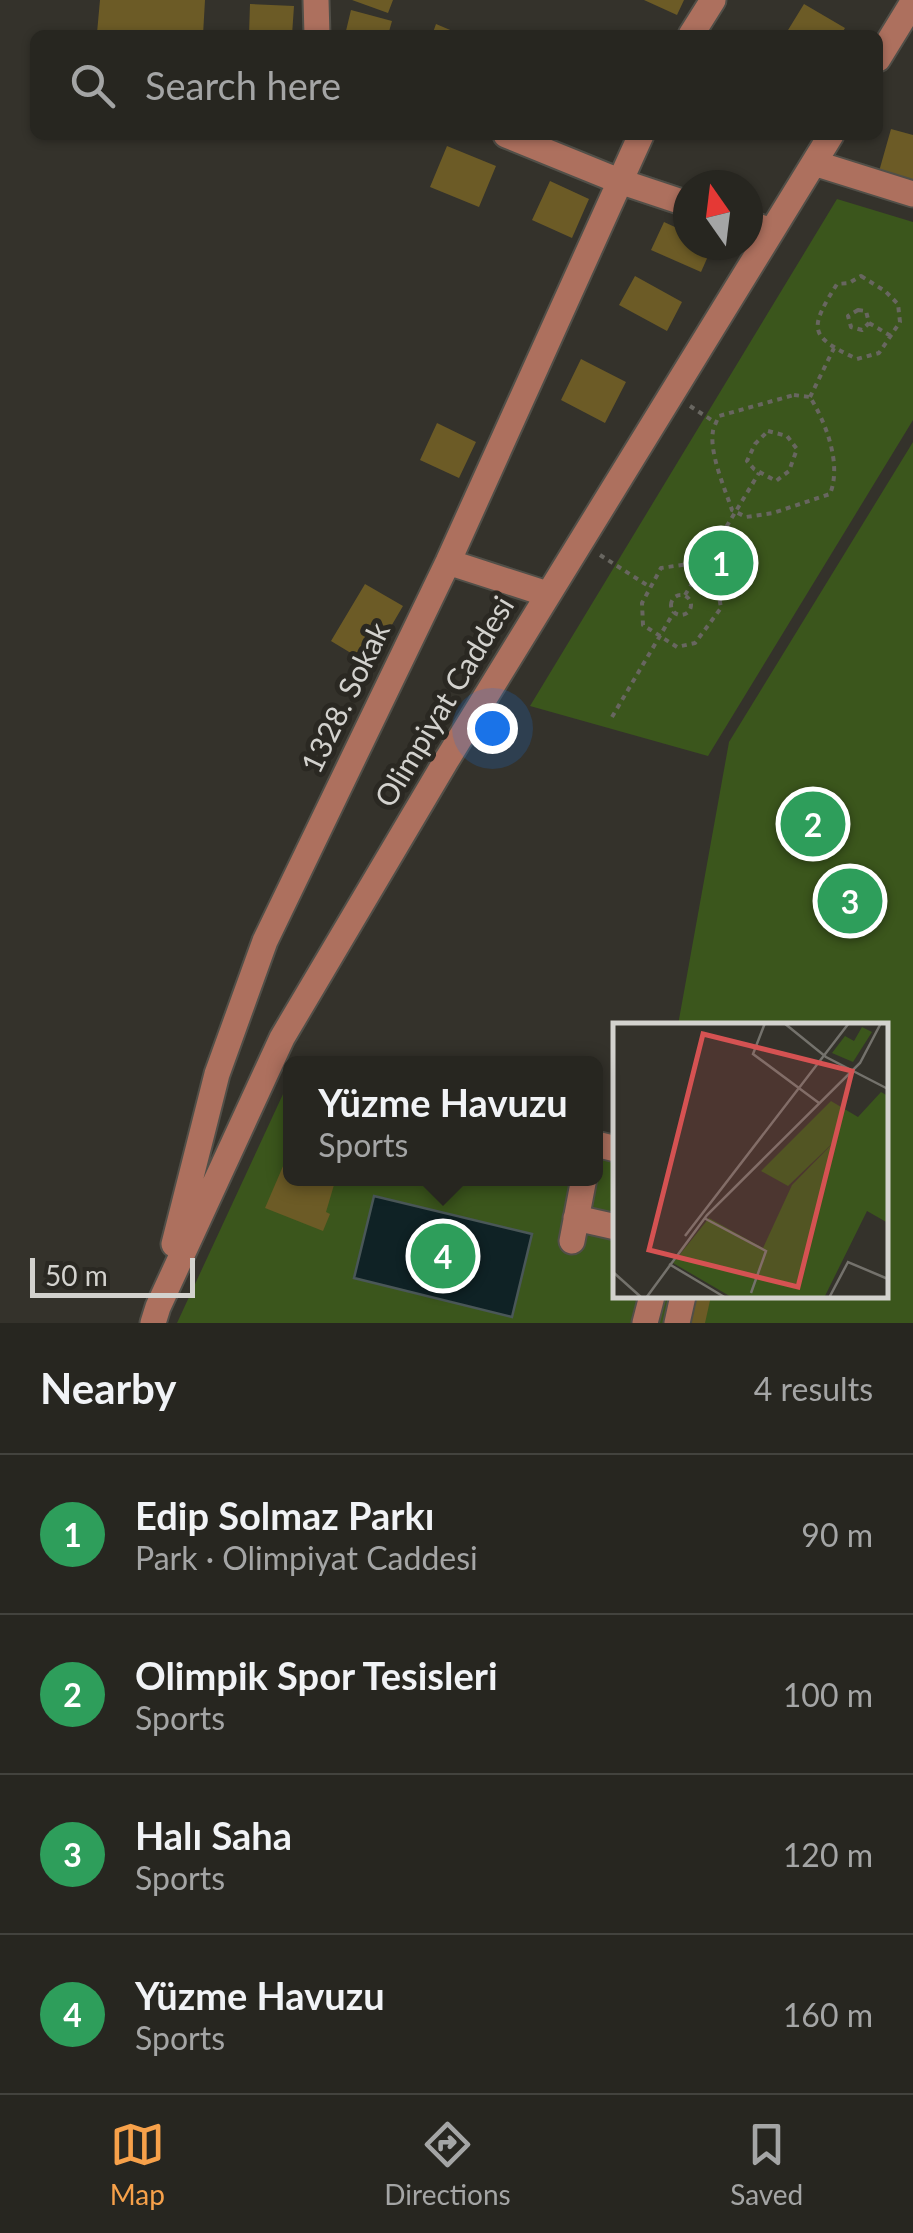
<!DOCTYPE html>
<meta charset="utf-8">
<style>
body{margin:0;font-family:Lato,sans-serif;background:#33322d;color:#f1f3f6}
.compass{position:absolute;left:673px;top:170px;width:90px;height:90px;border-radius:50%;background:#272620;box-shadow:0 2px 8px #0004;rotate:346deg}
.scale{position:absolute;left:30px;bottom:25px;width:165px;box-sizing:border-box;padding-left:10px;border:5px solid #d3d2ce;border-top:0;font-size:28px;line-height:35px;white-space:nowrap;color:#d3d2ce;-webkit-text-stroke:8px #2a2822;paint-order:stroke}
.you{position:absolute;left:492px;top:728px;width:35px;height:35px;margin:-25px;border:8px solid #fff;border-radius:50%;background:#1a73e8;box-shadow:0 0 0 15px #1a73e833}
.badge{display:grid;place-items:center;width:65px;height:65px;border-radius:50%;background:#f7a14a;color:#fff;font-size:32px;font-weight:700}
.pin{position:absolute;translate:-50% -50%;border:5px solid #fff;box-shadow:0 2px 10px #0006}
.popup{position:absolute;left:283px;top:1056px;width:320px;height:130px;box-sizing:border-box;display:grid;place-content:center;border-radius:15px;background:#272620;filter:drop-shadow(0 2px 8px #0005);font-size:32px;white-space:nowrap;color:#a4a5a5}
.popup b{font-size:38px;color:#f1f3f6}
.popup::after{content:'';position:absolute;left:50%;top:100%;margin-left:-20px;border:20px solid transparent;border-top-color:#272620}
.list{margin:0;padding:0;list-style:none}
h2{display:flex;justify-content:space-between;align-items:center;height:130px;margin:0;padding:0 40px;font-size:42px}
h2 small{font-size:32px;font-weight:400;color:#a4a5a5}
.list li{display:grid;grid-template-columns:65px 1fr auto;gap:30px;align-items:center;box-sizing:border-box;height:160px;padding:0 40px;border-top:2px solid #43433e}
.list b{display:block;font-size:38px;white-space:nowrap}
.list p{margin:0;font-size:32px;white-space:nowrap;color:#a4a5a5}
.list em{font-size:32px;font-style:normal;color:#a4a5a5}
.icon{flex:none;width:55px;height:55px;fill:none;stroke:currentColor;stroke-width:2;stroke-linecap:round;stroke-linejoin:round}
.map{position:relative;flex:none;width:913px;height:1323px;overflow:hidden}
.search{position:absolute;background:#272620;box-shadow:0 2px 8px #0004;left:30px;right:30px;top:30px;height:110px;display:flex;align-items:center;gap:25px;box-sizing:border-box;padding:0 35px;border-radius:15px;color:#a4a5a5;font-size:38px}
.sheet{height:770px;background:#272620}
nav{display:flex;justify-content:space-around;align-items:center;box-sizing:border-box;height:140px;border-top:2px solid #43433e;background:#272620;font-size:28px;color:#a4a5a5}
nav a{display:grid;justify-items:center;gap:5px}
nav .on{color:#f7a14a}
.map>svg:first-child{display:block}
.green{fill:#3b561c}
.water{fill:#0f2225;stroke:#4a5758;stroke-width:2.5}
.building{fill:#6c5b26}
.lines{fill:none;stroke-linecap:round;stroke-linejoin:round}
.minor-casing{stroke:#514f48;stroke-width:29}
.path{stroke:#686660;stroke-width:4;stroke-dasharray:5 5;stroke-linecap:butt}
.minor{stroke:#ad705e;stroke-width:25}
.labels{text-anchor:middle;stroke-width:10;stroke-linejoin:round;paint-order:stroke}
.street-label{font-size:30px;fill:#d3d2ce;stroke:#2a2822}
.inset-road{fill:none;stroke:#74726c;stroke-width:2.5}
.view{fill:#d55252;fill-opacity:0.15;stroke:#d55252;stroke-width:5}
.inset-edge{fill:none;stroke:#d3d2ce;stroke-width:5}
</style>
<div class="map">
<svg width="913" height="1323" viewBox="0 0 913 1323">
<rect width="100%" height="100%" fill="#34322b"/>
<!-- green -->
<path class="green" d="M837,199L913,222V420L708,756L530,706Z
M913,442V1323H177L290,1079V1178H596V1134L615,1139L616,1296H886V1026L678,1025L729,742Z"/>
<!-- water -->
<path class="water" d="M374,1196L532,1234L512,1317L354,1278Z"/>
<!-- building -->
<path class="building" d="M100,0H205L203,35H103L97,33Z
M352,0H393L388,13Z
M644,0H684L677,15Z
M250,4L294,6L292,35H249Z
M804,4L845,28L841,35H785Z
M351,10L392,21L388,35H345Z
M436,24L462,35H432Z
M891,129L913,135V184L878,175Z
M447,146L496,166L479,207L430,187Z
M550,181L589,199L572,238L532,220Z
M664,222L688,233V245H713L701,272L651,250Z
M635,276L682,302L667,331L619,305Z
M581,359L626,382L605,423L561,400Z
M437,423L476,442L459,478L420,460Z
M365,584L403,606L369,664L331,641Z
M290,1150V1178H336L326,1212L330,1214L323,1231L265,1208Z
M692,1296H711L705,1323H686Z"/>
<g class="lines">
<defs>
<path id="minor" d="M316,0L317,35
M691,35L713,0
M878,59L913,2
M506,135L619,181L688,204
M814,163L913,194
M748,223L772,231
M448,562L547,594
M596,1144L616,1149
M576,1218L616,1227
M572,1241L584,1178
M174,1244L217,1074L265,941L448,562L641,135
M153,1323L158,1307L282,1038L446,761L831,135
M645,1323L652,1296
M677,1323L683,1296"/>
</defs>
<!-- minor casing -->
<use href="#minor" class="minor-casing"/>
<!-- path -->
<path class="path" d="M861,276L885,291L898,304L900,322L879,353L857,359C808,336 809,329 837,284L849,283Z
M858,310L866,311L869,323L862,330L851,327L848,316Z
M869,323L891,336
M794,395L810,397C826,423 842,464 830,494L773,513L746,517L732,510C725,489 709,453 713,431C713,429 718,418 719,416Z
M810,397L834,348
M690,406L716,423
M768,431L787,436L797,449L789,471L776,481L754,469L747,461L755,444Z
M600,555L650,587
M688,564L718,590L721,608L695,643L677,647L643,625L642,603L661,568Z
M685,595L759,473
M671 605a10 10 0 1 1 20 0a10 10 0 1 1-20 0Z
M612,717L674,612"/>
<!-- minor -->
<use href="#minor" class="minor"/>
</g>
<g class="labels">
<!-- street labels -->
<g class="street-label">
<text transform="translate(346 698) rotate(-64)" y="10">1328. Sokak</text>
<text transform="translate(445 702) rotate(-59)" y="10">Olimpiyat Caddesi</text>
</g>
</g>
<!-- overview -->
<g transform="translate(613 1023)">
<rect width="275" height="275" fill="#34322b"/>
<path d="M249,4L259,9L240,39L219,30L232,13L241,18ZM268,69L275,73V200L254,188L211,275H120L60,240L96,195L150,225L179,162L226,114L175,163L148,148L218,78L245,94Z" fill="#3b561c"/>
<path class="inset-road" d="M152,0L140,31L206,80M171,0L213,34L275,66M91,195L153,228L138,270M72,213L236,0M56,241L113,275M0,249L29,275M33,275L94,192L247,40L268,0M216,275L235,239L275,256"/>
<path class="view" d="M90,11L239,48L185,264L36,227Z"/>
<rect width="275" height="275" class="inset-edge"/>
</g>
</svg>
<svg class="compass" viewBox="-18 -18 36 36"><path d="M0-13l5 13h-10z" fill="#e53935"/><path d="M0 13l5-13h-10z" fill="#a4a5a5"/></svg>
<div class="scale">50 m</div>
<div class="you"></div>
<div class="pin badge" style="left:721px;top:563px;background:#2e9e5b">1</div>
<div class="pin badge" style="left:813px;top:824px;background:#2e9e5b">2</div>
<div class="pin badge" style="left:850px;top:901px;background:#2e9e5b">3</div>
<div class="pin badge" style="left:443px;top:1256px;background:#2e9e5b">4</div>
<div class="popup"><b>Yüzme Havuzu</b>Sports</div>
<div class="search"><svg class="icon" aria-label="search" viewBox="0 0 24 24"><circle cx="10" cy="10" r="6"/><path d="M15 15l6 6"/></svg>Search here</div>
</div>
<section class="sheet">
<h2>Nearby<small>4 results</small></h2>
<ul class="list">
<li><span class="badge" style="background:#2e9e5b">1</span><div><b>Edip Solmaz Parkı</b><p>Park · Olimpiyat Caddesi</p></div><em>90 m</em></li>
<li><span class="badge" style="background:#2e9e5b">2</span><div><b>Olimpik Spor Tesisleri</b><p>Sports</p></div><em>100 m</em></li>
<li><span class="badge" style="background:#2e9e5b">3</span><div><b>Halı Saha</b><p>Sports</p></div><em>120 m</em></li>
<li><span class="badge" style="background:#2e9e5b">4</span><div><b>Yüzme Havuzu</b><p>Sports</p></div><em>160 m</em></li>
</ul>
</section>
<nav>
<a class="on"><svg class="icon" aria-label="map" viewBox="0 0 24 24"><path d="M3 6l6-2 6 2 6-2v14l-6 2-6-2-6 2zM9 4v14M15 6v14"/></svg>Map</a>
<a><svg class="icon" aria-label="directions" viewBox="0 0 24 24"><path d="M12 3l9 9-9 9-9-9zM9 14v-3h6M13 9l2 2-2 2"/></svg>Directions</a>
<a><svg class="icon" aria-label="saved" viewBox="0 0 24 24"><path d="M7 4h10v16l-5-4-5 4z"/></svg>Saved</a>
</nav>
